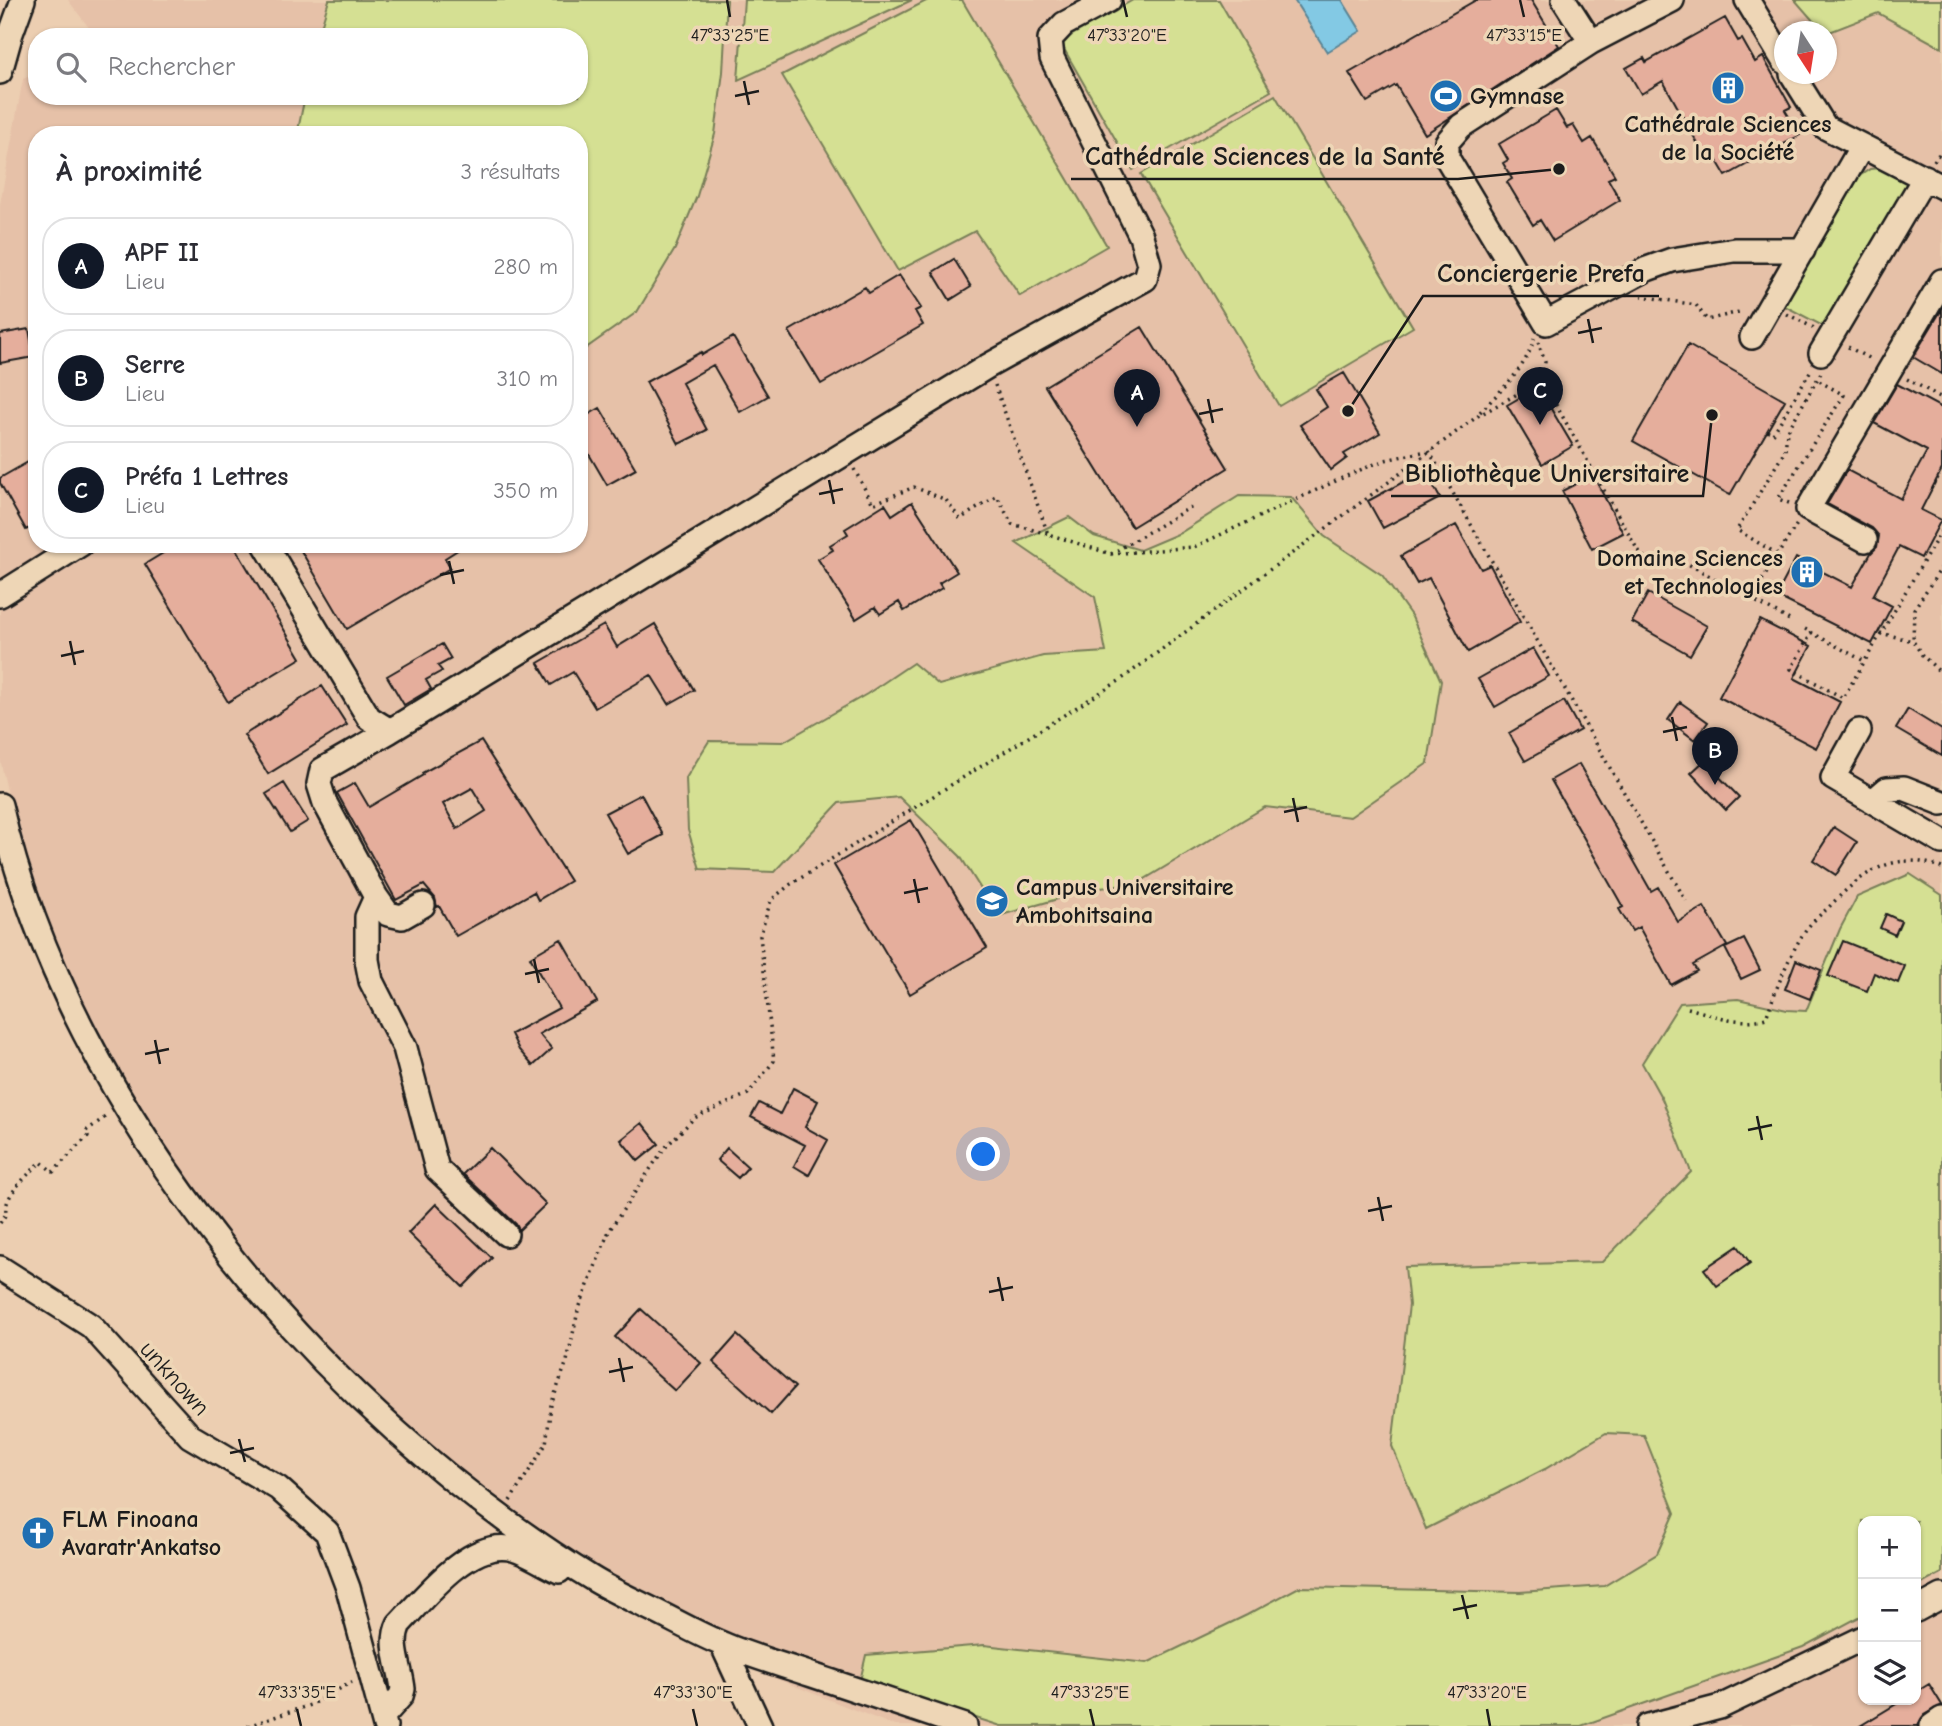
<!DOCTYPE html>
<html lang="fr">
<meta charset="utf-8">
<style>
body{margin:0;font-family:"Comic Neue",sans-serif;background:#f2f2f3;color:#2b2b33}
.controls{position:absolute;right:21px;bottom:21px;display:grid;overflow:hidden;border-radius:14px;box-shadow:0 2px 5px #0004}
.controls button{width:63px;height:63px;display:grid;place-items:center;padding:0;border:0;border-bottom:2px solid #e1e1e2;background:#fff;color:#2b2b33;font:35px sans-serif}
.compass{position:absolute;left:1774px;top:21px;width:63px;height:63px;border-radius:50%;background:#fff;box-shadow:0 2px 5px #0004;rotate:168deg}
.you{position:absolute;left:984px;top:1155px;width:24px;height:24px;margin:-18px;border:5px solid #fff;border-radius:50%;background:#1a73e8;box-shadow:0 0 0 10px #1a73e833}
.badge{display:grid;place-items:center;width:46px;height:46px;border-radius:50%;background:#111827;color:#fff;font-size:23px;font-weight:700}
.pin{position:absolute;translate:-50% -58px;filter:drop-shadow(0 2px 4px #0008)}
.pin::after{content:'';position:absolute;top:37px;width:24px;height:21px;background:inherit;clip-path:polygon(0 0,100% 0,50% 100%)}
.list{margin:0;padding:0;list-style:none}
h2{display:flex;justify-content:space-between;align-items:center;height:91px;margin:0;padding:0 28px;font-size:30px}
h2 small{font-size:23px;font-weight:400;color:#7c7c81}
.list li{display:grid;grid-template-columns:46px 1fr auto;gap:21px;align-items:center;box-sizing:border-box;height:98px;margin:0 14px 14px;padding:0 14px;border:2px solid #e1e1e2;border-radius:28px}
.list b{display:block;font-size:26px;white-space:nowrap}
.list p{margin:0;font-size:23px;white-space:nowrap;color:#7c7c81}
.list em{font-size:23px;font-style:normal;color:#7c7c81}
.icon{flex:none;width:38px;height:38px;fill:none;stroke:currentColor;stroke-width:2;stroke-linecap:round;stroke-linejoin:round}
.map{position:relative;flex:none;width:1942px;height:1726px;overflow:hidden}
.search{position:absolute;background:#fff;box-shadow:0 2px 5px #0004;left:28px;top:28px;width:560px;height:77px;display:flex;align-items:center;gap:18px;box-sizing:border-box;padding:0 24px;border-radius:28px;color:#7c7c81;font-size:26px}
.panel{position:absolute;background:#fff;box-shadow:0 2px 5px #0004;left:28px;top:126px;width:560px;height:427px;border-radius:28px}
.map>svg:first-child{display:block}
.built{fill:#e6c1a8;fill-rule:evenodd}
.green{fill:#d5e093;stroke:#787e58;stroke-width:2}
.water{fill:#83c9e4;stroke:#5a8494;stroke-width:2}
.building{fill:#e5ae9c;stroke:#1c1c1c;stroke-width:2;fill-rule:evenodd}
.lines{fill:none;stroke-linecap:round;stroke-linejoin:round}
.minor-casing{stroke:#1c1c1c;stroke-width:28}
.path{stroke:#1c1c1c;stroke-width:3.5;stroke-dasharray:2 5;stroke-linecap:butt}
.minor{stroke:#eed6b6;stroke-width:23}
.ticks{fill:none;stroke:#1c1c1c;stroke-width:2.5}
.labels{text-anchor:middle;stroke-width:7;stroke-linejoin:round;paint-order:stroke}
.poi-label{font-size:24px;font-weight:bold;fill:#1c1c1c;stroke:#eed6b6;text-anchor:start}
.street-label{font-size:24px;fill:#1c1c1c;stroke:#eed6b6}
.ticks-label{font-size:18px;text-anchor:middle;fill:#1c1c1c;stroke:#eed6b6;stroke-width:7;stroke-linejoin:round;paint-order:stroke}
.leader{fill:none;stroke:#1c1c1c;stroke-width:2.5}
.callout-dot{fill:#1c1c1c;stroke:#eed6b6;stroke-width:2.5}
.callout-label{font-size:26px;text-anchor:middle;font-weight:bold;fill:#1c1c1c;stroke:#eed6b6;stroke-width:7;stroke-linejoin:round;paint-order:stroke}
</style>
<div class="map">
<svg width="1942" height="1726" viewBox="0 0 1942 1726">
<rect width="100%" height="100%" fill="#ecceb1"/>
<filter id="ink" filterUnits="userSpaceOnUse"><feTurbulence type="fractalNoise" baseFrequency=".0143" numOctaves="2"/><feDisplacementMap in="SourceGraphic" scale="14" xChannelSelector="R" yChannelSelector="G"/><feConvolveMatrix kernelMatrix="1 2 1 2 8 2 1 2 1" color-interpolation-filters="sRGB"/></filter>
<g filter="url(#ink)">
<!-- built -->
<path class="built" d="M68,0H1942V1726H895L742,1665L751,1642L673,1612L578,1560L478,1492L343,1371L257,1273L177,1170L113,1067L67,966L17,835L0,759V204L23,79L37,72V96H579V37H96ZM1784,32H1826V74H1784ZM37,135H579V544H37ZM1863,1521H1916V1700H1863Z"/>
<!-- green -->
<path class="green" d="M329,0H727L723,72L715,134L697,196L675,249L637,312L579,353V135H297L305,96H579V37H318Z
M744,0H912L738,80Z
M928,0H962L1107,246L1020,296L975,231L898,271L782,75Z
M1133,0H1219L1271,91L1133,170L1060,42Z
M1795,0H1942V48L1878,13L1827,33L1822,31Z
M1275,95L1413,327L1279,406L1141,174Z
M1891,167L1930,192L1849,329L1838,334L1779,303L1852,181L1870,169Z
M1239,496L1291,497L1324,536L1382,575L1412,617L1441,681L1428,763L1350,817L1265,807L1138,883L1093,889L998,916L960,856L899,797L839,803L774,872L700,869L688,830L686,778L709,741L783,742L867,694L913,663L939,685L1043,656L1106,652L1095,597L1016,543L1069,517L1094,536L1140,550L1180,533Z
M1910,874L1942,895V1573L1916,1587V1521H1863V1615L1803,1647L1581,1726H1001L860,1681L866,1655L984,1645L1147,1663L1247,1615L1299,1587L1520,1592L1604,1586L1657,1554L1675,1513L1644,1435L1606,1433L1545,1469L1426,1529L1392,1446L1409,1305L1405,1267L1602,1262L1691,1172L1662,1099L1642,1063L1680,1003L1738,999L1787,1010L1806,1011L1840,929L1857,897Z"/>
<!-- water -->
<path class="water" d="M1294,0H1342L1361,31L1327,52Z"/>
<!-- building -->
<path class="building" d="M1476,0H1531L1559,46L1425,134L1396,85L1367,102L1349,73Z
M1725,18L1738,41L1742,39L1755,62L1763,57L1791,107L1785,110L1800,135L1726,176L1710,149L1703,153L1663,81L1641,94L1626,68L1644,58L1646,62Z
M1556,110L1567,128L1573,125L1584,143L1592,138L1615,176L1608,179L1620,200L1553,241L1540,220L1533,225L1507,182L1512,179L1503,163L1508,160L1499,144Z
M954,259L971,287L950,300L933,272Z
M899,275L921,308L915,311L923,325L821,384L789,331L865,287L869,293Z
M1942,309V374L1913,357Z
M1142,327L1228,468L1132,527L1045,386Z
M29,329L34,357L0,363V334Z
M733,337L768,396L740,412L713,365L682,383L707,430L679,444L646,382L701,352L702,355Z
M1688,345L1785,400L1730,495L1633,441Z
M1344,373L1380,433L1344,454L1347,458L1331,470L1300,425L1327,407L1316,389Z
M1897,384L1942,408V469L1921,510L1941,520L1921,558L1899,547L1873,596L1892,606L1872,644L1776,596L1796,558L1852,587L1871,553L1877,547L1879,536L1872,528L1827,504L1847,470L1901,499L1927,451L1874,423Z
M1538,387L1573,446L1542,464L1507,405Z
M600,408L636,469L607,485L579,437V420Z
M37,457V524L26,530L0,483V478Z
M1425,470L1440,498L1383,528L1368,501Z
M1593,475L1623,533L1592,549L1562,491Z
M912,502L957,572L939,583L942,588L904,611L899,602L880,614L875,607L856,619L818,559L833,550L830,545L848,534L845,529L885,504L892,515Z
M1456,525L1481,569L1490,565L1520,622L1468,652L1429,578L1417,584L1401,556Z
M178,544H233L301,658L228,702L145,564Z
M297,544H467L445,558L450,568L347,629Z
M1648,593L1707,626L1690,655L1632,622Z
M1760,620L1811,646L1794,678L1840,702L1816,748L1719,697Z
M655,624L694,690L669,704L651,675L595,708L573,672L551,685L538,663L604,625L617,647Z
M442,644L451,659L438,666L442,671L426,680L431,689L404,705L387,676Z
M1533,648L1549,676L1495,707L1478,679Z
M322,686L347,725L268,774L244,735Z
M1564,701L1580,730L1525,761L1509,733Z
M1680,702L1708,722L1695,740L1668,720Z
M1908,709L1942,730V756L1896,729Z
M481,741L570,881L538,900L534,892L456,936L439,906L437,907L435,898L424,885L396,900L337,793L355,783L369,807L423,775L422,773ZM472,788L486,811L457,829L443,804Z
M1704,761L1739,797L1726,810L1691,773Z
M1579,764L1651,891L1658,887L1678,922L1704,907L1727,946L1693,965L1697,971L1671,985L1639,927L1632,931L1619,909L1623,907L1551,780Z
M284,783L308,821L290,832L266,794Z
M641,794L663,835L628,854L605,813Z
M911,820L987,948L910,994L834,865Z
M1834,827L1857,842L1836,875L1813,860Z
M1886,914L1901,921L1895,935L1880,928Z
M561,939L597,1002L539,1034L552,1049L533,1066L519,1050L511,1034L559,1008L530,957Z
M1744,939L1760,970L1741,979L1725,948Z
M1843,941L1905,966L1898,983L1874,973L1867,991L1828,976Z
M1796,960L1821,970L1810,999L1785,989Z
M793,1088L818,1101L805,1127L828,1140L809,1175L794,1166L805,1145L751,1117L759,1103L780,1114Z
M642,1123L659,1144L638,1161L621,1140Z
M490,1148L546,1204L519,1230L516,1224L463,1174Z
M727,1148L748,1167L738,1178L717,1160Z
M436,1204L492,1258L463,1287L408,1233Z
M1738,1246L1750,1263L1717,1286L1704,1269Z
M641,1309L701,1363L675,1391L615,1337Z
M737,1335L795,1387L771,1414L713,1362Z
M1929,1684L1942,1705L1924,1715L1918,1726H1860L1903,1700H1916V1692Z"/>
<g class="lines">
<defs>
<path id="minor" d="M1564,0L1591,42
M1672,0L1591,42L1461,126L1447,142V158L1546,323L1647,269L1672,260L1734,250H1803
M1747,0L1784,61
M0,72L11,33L23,0
M1792,74L1825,127L1942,187
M1752,337L1862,146
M1821,353L1925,177
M1865,540L1808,509L1942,281
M265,544L369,718L390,731
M0,595L81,544
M1859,731L1833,778L1942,842
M1873,801L1887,789L1904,788L1942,803
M0,805C69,1112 327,1417 593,1579C611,1590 631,1599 649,1608C674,1620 699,1635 725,1645C753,1657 783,1665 812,1675C863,1692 914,1709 965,1726
M376,897L367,917V960L371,981L405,1048L437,1169L506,1234
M423,905L402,917L388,914L376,897L325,803L319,784L322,770L390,731L988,366L1145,279L1149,264L1141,236L1052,58L1050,39L1064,24L1109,0
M0,1268L91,1326L190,1436L278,1488L327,1532L348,1588L385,1726
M1916,1610L1942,1596
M722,1644L760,1726
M383,1716L401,1696L403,1689C401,1668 389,1644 399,1624C424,1598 468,1541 509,1548C525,1551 543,1564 559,1571
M1648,1726L1720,1707L1863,1638
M1932,1726L1942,1719"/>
</defs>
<!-- minor casing -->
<use href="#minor" class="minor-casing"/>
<!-- path -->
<path class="path" d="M1934,161L1938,155L1942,157
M1641,296L1696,305L1707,320L1743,311
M1787,314L1814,328
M1848,347L1872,360
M1907,379L1942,398
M1542,380L1636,547L1647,561L1688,564L1793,622
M995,385L1048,534L1111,554L1191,507
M1480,412C1501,390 1527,368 1534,338
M1767,431L1773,434L1811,370
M1429,451L1686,901
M854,469L873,504L914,487L946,500L960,519L997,496L1012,524L1048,534
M1789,503L1778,499L1844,395L1817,380
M1111,554L1194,547L1353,473L1385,460L1427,451
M1777,554L1737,530L1785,451L1787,432L1822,371
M1942,567L1914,609L1913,641L1922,655L1942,674
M1751,598L1797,524
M1805,629L1864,661
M1812,632L1791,669L1843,698L1942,530
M1880,633L1913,641
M1688,1008C1713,1015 1740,1026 1766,1018C1776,989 1787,960 1803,934C1809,924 1820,915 1829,907C1860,874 1895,848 1942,868
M0,1223L6,1214C3,1195 29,1174 41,1162L53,1172L88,1136L86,1131L108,1115
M510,1501L546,1444L551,1405L567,1361L578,1311L609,1231L663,1150L694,1118L748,1094L774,1061L760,936L771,900L791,884L1119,681L1478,416L1542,380L1545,362L1538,342
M248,1726L310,1705L352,1682"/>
<!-- minor -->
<use href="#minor" class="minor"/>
</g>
</g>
<!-- ticks -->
<path class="ticks" d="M727,0L730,17M1123,0L1127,17M1520,0L1524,17M744,81L749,105M735,96L759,91M1588,319L1593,343M1578,333L1602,328M1208,399L1213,423M1199,414L1223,409M829,480L834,504M819,494L843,489M449,561L454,584M440,575L464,570M70,641L75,665M61,656L84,651M1672,717L1677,741M1663,732L1687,727M1293,798L1298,822M1284,812L1307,807M914,879L919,903M904,893L928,888M534,959L539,983M525,974L549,969M155,1040L160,1064M145,1054L169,1049M1757,1116L1762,1140M1748,1130L1772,1125M1378,1197L1383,1221M1368,1211L1392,1206M998,1277L1003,1301M989,1292L1013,1287M619,1358L624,1382M609,1372L633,1367M239,1439L245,1462M230,1453L254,1448M1462,1595L1468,1619M1453,1610L1477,1605M297,1709L301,1726M693,1709L697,1726M1090,1709L1094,1726M1487,1709L1490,1726"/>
<!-- icons -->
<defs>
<symbol id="building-disc" viewBox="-11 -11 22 22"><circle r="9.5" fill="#1f6fb2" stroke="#eed6b6"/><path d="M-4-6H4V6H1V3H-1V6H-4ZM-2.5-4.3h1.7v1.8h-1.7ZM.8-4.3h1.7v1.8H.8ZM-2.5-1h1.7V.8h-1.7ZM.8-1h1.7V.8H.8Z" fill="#fff"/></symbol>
<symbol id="stadium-disc" viewBox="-11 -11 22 22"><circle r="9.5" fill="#1f6fb2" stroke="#eed6b6"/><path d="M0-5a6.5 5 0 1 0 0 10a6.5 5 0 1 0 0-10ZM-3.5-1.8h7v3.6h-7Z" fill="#fff"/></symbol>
<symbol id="university-disc" viewBox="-11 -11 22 22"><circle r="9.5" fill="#1f6fb2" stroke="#eed6b6"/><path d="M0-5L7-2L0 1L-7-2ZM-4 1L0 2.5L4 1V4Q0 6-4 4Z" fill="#fff"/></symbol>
<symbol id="church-disc" viewBox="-11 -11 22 22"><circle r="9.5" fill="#1f6fb2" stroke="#eed6b6"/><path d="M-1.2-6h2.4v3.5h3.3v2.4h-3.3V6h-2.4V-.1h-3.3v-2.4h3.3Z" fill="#fff"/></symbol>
</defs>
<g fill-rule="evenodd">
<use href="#building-disc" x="1709" y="69" width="38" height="38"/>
<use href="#stadium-disc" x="1427" y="77" width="38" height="38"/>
<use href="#building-disc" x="1788" y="553" width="38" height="38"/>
<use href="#university-disc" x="973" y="882" width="38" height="38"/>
<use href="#church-disc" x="19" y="1514" width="38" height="38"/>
</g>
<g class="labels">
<!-- poi labels -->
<g class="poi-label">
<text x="1470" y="104">Gymnase</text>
<text x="1728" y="132" text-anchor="middle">Cathédrale Sciences<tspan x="1728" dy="28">de la Société</tspan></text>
<text x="1783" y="566" text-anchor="end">Domaine Sciences<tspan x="1783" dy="28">et Technologies</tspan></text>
<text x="1016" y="895">Campus Universitaire<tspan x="1016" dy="28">Ambohitsaina</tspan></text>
<text x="62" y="1527">FLM Finoana<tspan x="62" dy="28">Avaratr'Ankatso</tspan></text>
</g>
<!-- street labels -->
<g class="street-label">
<text transform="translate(175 1378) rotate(48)" y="8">unknown</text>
</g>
</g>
<g class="ticks-label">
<text x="730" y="41">47°33'25"E</text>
<text x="1127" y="41">47°33'20"E</text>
<text x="1524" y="41">47°33'15"E</text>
<text x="297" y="1698">47°33'35"E</text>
<text x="693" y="1698">47°33'30"E</text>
<text x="1090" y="1698">47°33'25"E</text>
<text x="1487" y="1698">47°33'20"E</text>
</g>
<!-- callouts -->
<path class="leader" d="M1559 169L1458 179H1071M1348 411L1423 296H1659M1712 415L1703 496H1391"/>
<g class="callout-dot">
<circle cx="1559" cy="169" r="7"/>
<circle cx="1348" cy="411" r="7"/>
<circle cx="1712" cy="415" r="7"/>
</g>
<g class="callout-label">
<text x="1265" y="165">Cathédrale Sciences de la Santé</text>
<text x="1541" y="282">Conciergerie Prefa</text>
<text x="1547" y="482">Bibliothèque Universitaire</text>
</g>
</svg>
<div class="controls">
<button>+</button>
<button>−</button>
<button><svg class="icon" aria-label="layers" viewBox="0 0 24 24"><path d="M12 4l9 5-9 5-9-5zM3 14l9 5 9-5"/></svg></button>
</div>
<svg class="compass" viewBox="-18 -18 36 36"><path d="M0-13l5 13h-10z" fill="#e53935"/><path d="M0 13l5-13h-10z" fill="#7c7c81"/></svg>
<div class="you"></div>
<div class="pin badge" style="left:1137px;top:427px">A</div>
<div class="pin badge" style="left:1715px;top:785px">B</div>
<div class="pin badge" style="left:1540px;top:425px">C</div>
<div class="search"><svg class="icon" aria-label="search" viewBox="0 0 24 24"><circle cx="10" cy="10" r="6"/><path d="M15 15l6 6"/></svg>Rechercher</div>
<section class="panel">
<h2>À proximité<small>3 résultats</small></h2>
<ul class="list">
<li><span class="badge">A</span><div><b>APF II</b><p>Lieu</p></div><em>280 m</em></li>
<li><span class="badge">B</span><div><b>Serre</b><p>Lieu</p></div><em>310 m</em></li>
<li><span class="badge">C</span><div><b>Préfa 1 Lettres</b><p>Lieu</p></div><em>350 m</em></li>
</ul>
</section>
</div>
